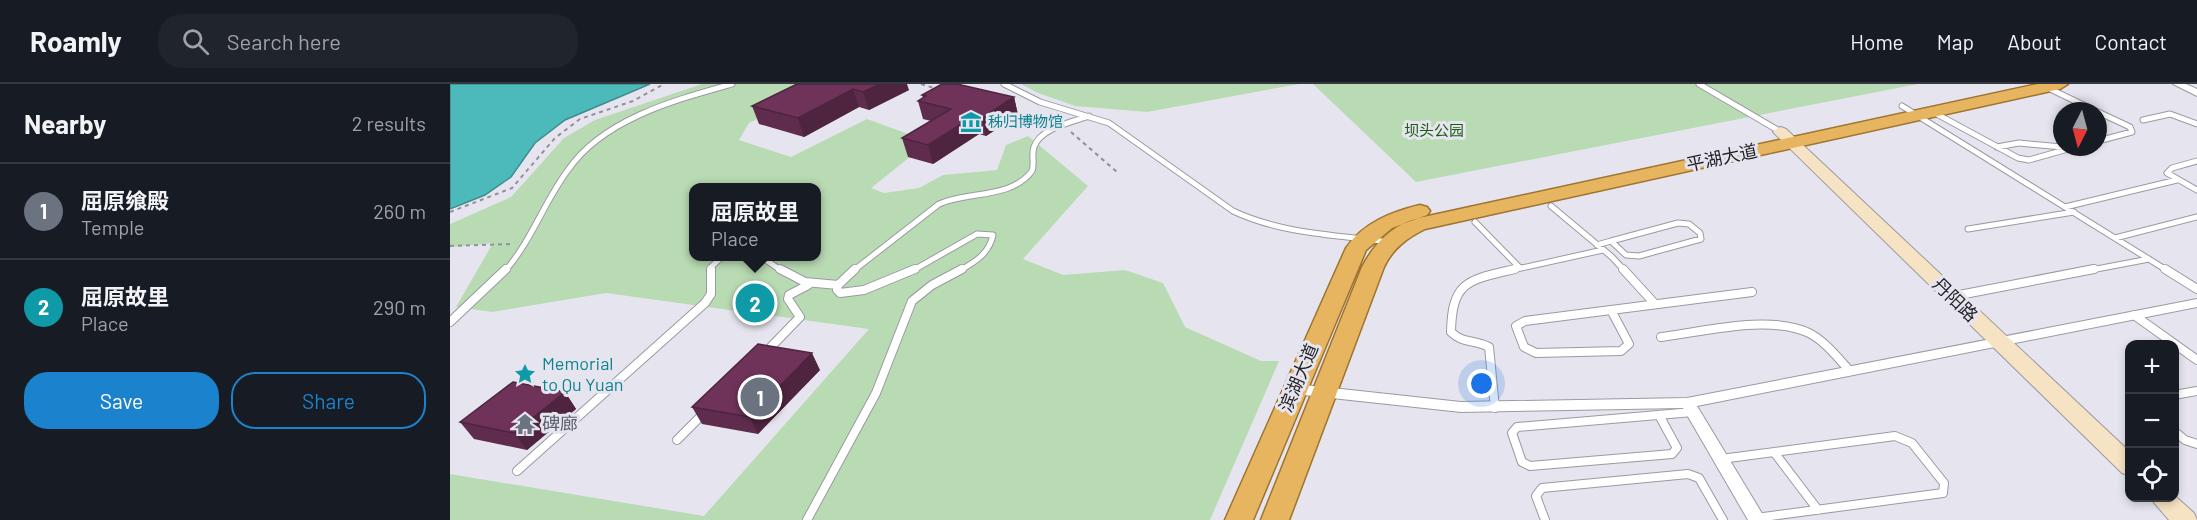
<!DOCTYPE html>
<meta charset="utf-8">
<style>
body{margin:0;font-family:Barlow,"Noto Sans SC",sans-serif;background:#20242c;color:#f1f3f6}
.controls{position:absolute;right:18px;bottom:18px;display:grid;overflow:hidden;border-radius:12px;box-shadow:0 3px 9px #0003}
.controls button{width:54px;height:54px;display:grid;place-items:center;padding:0;border:0;border-bottom:2px solid #363941;background:#171b24;color:#f1f3f6;font:30px sans-serif}
.compass{position:absolute;left:1603px;top:18px;width:54px;height:54px;border-radius:50%;background:#171b24;box-shadow:0 3px 9px #0003;rotate:186deg}
.you{position:absolute;left:1032px;top:300px;width:21px;height:21px;margin:-15px;border:4px solid #fff;border-radius:50%;background:#1a73e8;box-shadow:0 0 0 9px #1a73e833}
.badge{display:grid;place-items:center;width:39px;height:39px;border-radius:50%;background:#1b82cd;color:#fff;font-size:20px;font-weight:700}
.pin{position:absolute;translate:-50% -50%;border:3px solid #fff;box-shadow:0 2px 6px #0006}
.popup{position:absolute;left:239px;top:99px;width:132px;height:78px;box-sizing:border-box;display:grid;place-content:center;border-radius:12px;background:#171b24;filter:drop-shadow(0 2px 4px #0005);font-size:20px;white-space:nowrap;color:#9ea1a6}
.popup b{font-size:22px;color:#f1f3f6}
.popup::after{content:'';position:absolute;left:50%;top:100%;margin-left:-12px;border:12px solid transparent;border-top-color:#171b24}
.list{margin:0;padding:0;list-style:none}
h2{display:flex;justify-content:space-between;align-items:center;height:78px;margin:0;padding:0 24px;font-size:26px}
h2 small{font-size:20px;font-weight:400;color:#9ea1a6}
.list li{display:grid;grid-template-columns:39px 1fr auto;gap:18px;align-items:center;box-sizing:border-box;height:96px;padding:0 24px;border-top:2px solid #363941}
.list b{display:block;font-size:22px;white-space:nowrap}
.list p{margin:0;font-size:20px;white-space:nowrap;color:#9ea1a6}
.list em{font-size:20px;font-style:normal;color:#9ea1a6}
.actions{display:flex;gap:12px;padding:18px 24px}
.actions a{flex:1;padding:14px 0;border:2px solid #1b82cd;border-radius:24px;text-align:center;font-size:21px;color:#1b82cd}
.actions .main{background:#1b82cd;color:#fff}
.icon{flex:none;width:33px;height:33px;fill:none;stroke:currentColor;stroke-width:2;stroke-linecap:round;stroke-linejoin:round}
.map{position:relative;flex:none;width:1747px;height:436px;overflow:hidden}
header{display:flex;align-items:center;gap:36px;box-sizing:border-box;height:84px;padding:0 30px;background:#171b24;border-bottom:2px solid #363941}
header strong{font-size:28px}
nav{display:flex;gap:33px;margin-inline-start:auto;font-size:21px}
.search{width:420px;height:54px;background:#20242c;display:flex;align-items:center;gap:15px;box-sizing:border-box;padding:0 21px;border-radius:24px;color:#9ea1a6;font-size:22px}
main{display:flex}
aside{flex:1;background:#171b24}
.map>svg:first-child{display:block}
.green{fill:#b9dbb3;fill-rule:evenodd}
.water{fill:#4cbabb;stroke:#3f8c8d;stroke-width:1.5}
.lines{fill:none;stroke-linecap:round;stroke-linejoin:round}
.service-far1-casing{stroke:#9a9aa2;stroke-width:7}
.service-casing{stroke:#9a9aa2;stroke-width:10}
.minor-casing{stroke:#9a9aa2;stroke-width:2}
.secondary-casing{stroke:#9a9aa2;stroke-width:2}
.trunk-casing{stroke:#9d7430;stroke-width:3}
.path{stroke:#929199;stroke-width:2;stroke-dasharray:4 4;stroke-linecap:butt}
.service-far1{stroke:#fff;stroke-width:5}
.service{stroke:#fff;stroke-width:8}
.minor{fill:#fff;fill-rule:evenodd}
.secondary{fill:#f6e3c3;fill-rule:evenodd}
.trunk{fill:#e7b45f;fill-rule:evenodd}
.wall{fill:#5f2c4d}
.shaded-wall{fill:#4e243f}
.building{fill:#6f335a;stroke:#4e243f;stroke-width:1.5}
.labels{text-anchor:middle;stroke-width:6;stroke-linejoin:round;paint-order:stroke}
.far-culture-label{font-size:15px;fill:#0d838f;stroke:#e6e5ef;text-anchor:start}
.far-park-label{font-size:15px;fill:#185d0d;stroke:#e6e5ef}
.street-label{font-size:18px;fill:#201f23;stroke:#e6e5ef}
.culture-label{font-size:18px;fill:#0d838f;stroke:#e6e5ef;text-anchor:start}
.worship-label{font-size:18px;fill:#5b616d;stroke:#e6e5ef;text-anchor:start}
</style>
<header>
<strong>Roamly</strong>
<div class="search"><svg class="icon" aria-label="search" viewBox="0 0 24 24"><circle cx="10" cy="10" r="6"/><path d="M15 15l6 6"/></svg>Search here</div>
<nav><a>Home</a><a>Map</a><a>About</a><a>Contact</a></nav>
</header>
<main>
<aside>
<h2>Nearby<small>2 results</small></h2>
<ul class="list">
<li><span class="badge" style="background:#6b7280">1</span><div><b>屈原飨殿</b><p>Temple</p></div><em>260 m</em></li>
<li><span class="badge" style="background:#0f9aa8">2</span><div><b>屈原故里</b><p>Place</p></div><em>290 m</em></li>
</ul>
<div class="actions"><a class="main">Save</a><a>Share</a></div>
</aside>
<div class="map">
<svg width="1747" height="436" viewBox="0 0 1747 436">
<rect width="100%" height="100%" fill="#e6e5ef"/>
<!-- green -->
<path class="green" d="M252,0H376L299,39L289,56L341,73L417,35L472,55L465,69L421,104L434,109L469,104L493,91L547,86L556,61L578,52L638,102L573,175L613,191L675,186L713,199L735,243L811,277H829L760,436H0V390L254,432L419,245L156,209L42,228L6,223L43,159L0,163V140L61,113L114,54L145,36ZM244,104H366V172H244Z
M571,0H849L697,28L625,22L588,9Z
M863,0H1468L966,98Z"/>
<!-- water -->
<path class="water" d="M0,0H200L115,36L85,59L61,93L35,111L0,125Z"/>
<g class="lines">
<defs>
<path id="service-far1" d="M554,0L590,18L659,39L783,127C832,150 886,151 939,158
M1249,0L1331,48
M1596,3L1646,27
M1452,22L1718,187
M1483,28L1568,74L1579,76L1625,63
M1648,28L1680,43L1682,48L1648,57
M1693,36L1720,30L1747,40
M1547,63L1569,59L1612,63
M1747,77L1722,84L1717,89L1747,106
M1101,122L1162,173L1175,187
M1615,123L1727,96
M1025,138L1070,184
M1228,139L1239,140L1250,149L1251,155L1189,172L1176,171L1161,157Z
M1518,145L1624,128
M1665,154L1747,133
M1147,161L1161,157
M310,172L332,187
M55,187C82,156 94,118 118,86C153,35 225,16 282,0
M261,187V183L273,172
M403,187L489,120C518,107 561,115 582,87C585,79 581,71 584,63C590,44 623,38 639,32
M462,187L527,150L543,151C539,170 525,178 509,187
M1058,187L1153,166
M1636,187L1699,175"/>
<path id="service" d="M330,185L355,198L388,201
M405,185L388,201L387,206L390,209L414,206L465,185
M1173,185L1205,220
M1715,185L1747,205
M1504,212L1644,185
M1161,226L1179,260L1171,267L1086,269L1074,263L1066,242L1075,237Z
M1161,226L1302,208
M1684,231L1747,276
M0,238L56,185
M1211,253C1252,248 1320,230 1359,249C1375,257 1388,274 1400,287
M316,268L350,233L338,215L339,211L358,201
M1724,311L1747,307
M1045,324L1039,263C1024,255 1013,260 1001,248C1002,196 1019,196 1065,185
M1209,331L1227,364L1222,370L1080,382L1072,378L1062,349L1067,343L1243,328
M1724,347L1735,356L1747,360
M227,356L255,328
M1324,368L1368,426
M1271,375L1445,352L1462,359L1494,399L1493,409L1306,434
M67,387L255,219L261,210V185
M357,436L426,309L462,217L482,201L512,185
M1095,436L1086,412L1092,404L1238,390L1249,394L1273,436"/>
<path id="minor" d="M1723,0H1736L1747,5V12Z
M1747,215V223L1247,322L1316,436H1298L1233,324L1011,328L845,310L840,309L837,305L840,301L845,300L1011,318L1237,314Z"/>
<path id="secondary" d="M1331,43L1336,45L1680,368V392L1672,389L1326,51L1323,48L1326,45Z
M1724,411L1744,429L1747,436H1719L1700,414H1724Z"/>
<path id="trunk" d="M1588,0H1618L1610,5L975,145C957,154 943,164 934,183L839,436H811L912,183C924,160 943,140 969,134Z
M970,121L977,123L980,127L977,131L942,144L916,166L803,436H775L896,164C913,139 941,128 970,121Z"/>
</defs>
<!-- service-far1 casing -->
<use href="#service-far1" class="service-far1-casing"/>
<!-- service casing -->
<use href="#service" class="service-casing"/>
<!-- minor casing -->
<use href="#minor" class="minor-casing"/>
<!-- secondary casing -->
<use href="#secondary" class="secondary-casing"/>
<!-- trunk casing -->
<use href="#trunk" class="trunk-casing"/>
<!-- path -->
<path class="path" d="M471,0L487,5
M565,28L596,37
M621,48L667,88
M0,128L62,104L105,54L130,35L183,17L214,0
M0,162L63,160"/>
<!-- service-far1 -->
<use href="#service-far1" class="service-far1"/>
<!-- service -->
<use href="#service" class="service"/>
<!-- minor -->
<use href="#minor" class="minor"/>
<!-- secondary -->
<use href="#secondary" class="secondary"/>
<!-- trunk -->
<use href="#trunk" class="trunk"/>
</g>
<!-- wall -->
<path class="wall" d="M347,0L459,6L419,26L409,23L354,53L309,40L302,22Z
M472,11L564,13L568,31L536,52L529,50L483,80L458,73L452,54L481,37L473,35L468,17L473,14Z
M370,286L308,350L252,340L242,323Z
M115,308L126,325L77,366L24,355L10,338Z"/>
<!-- shaded-wall -->
<path class="shaded-wall" d="M430,0H457L459,6L419,26L413,8Z
M403,5L409,23L354,53L348,34Z
M564,13L568,31L536,52L532,34Z
M524,32L529,50L483,80L478,61Z
M362,269L370,286L308,350L300,333Z
M115,308L126,325L77,366L64,349Z"/>
<!-- building -->
<path class="building" d="M347,0H430L413,8L403,5L348,34L302,22Z
M492,0H507L564,13L532,34L524,32L478,61L452,54L501,25L468,17L476,12L472,11Z
M308,260L362,269L300,333L242,323Z
M63,298L115,308L64,349L10,338Z"/>
<!-- icons -->
<defs>
<symbol id="museum-bare" viewBox="-9 -9 18 18"><path d="M0-6L6-3V-2H-6V-3ZM-5-1h2V3h-2ZM-1-1h2V3h-2ZM3-1h2V3H3ZM-6 4H6V6H-6Z" fill="#0f9aa8" stroke="#e6e5ef" stroke-width="2.5" paint-order="stroke"/></symbol>
<symbol id="sight-bare" viewBox="-9 -9 18 18"><path d="M0-6L1.8-2.2L6-1.7L2.9 1.2L3.7 5.4L0 3.3L-3.7 5.4L-2.9 1.2L-6-1.7L-1.8-2.2Z" fill="#0f9aa8" stroke="#e6e5ef" stroke-width="2.5" paint-order="stroke"/></symbol>
<symbol id="temple-bare" viewBox="-9 -9 18 18"><path d="M0-6L5-2H3V0L6.5 2.5H4V6H1.5V3h-3V6H-4V2.5H-6.5L-3 0V-2H-5Z" fill="#6b7280" stroke="#e6e5ef" stroke-width="2.5" paint-order="stroke"/></symbol>
</defs>
<g fill-rule="evenodd">
<use href="#museum-bare" x="506" y="23" width="30" height="30"/>
<use href="#sight-bare" x="60" y="275" width="30" height="30"/>
<use href="#temple-bare" x="60" y="325" width="30" height="30"/>
</g>
<g class="labels">
<!-- far-culture labels -->
<g class="far-culture-label">
<text x="538" y="43">秭归博物馆</text>
</g>
<!-- far-park labels -->
<g class="far-park-label">
<text x="984" y="52">坝头公园</text>
</g>
<!-- street labels -->
<g class="street-label">
<text transform="translate(1272 74) rotate(-12)" y="6">平湖大道</text>
<text transform="translate(1505 216) rotate(44)" y="6">丹阳路</text>
<text transform="translate(849 294) rotate(-67)" y="6">滨湖大道</text>
</g>
<!-- culture labels -->
<g class="culture-label">
<text x="92" y="286">Memorial<tspan x="92" dy="21">to Qu Yuan</tspan></text>
</g>
<!-- worship labels -->
<g class="worship-label">
<text x="92" y="346">碑廊</text>
</g>
</g>
</svg>
<div class="controls">
<button>+</button>
<button>−</button>
<button><svg class="icon" aria-label="locate" viewBox="0 0 24 24"><circle cx="12" cy="12" r="6"/><path d="M12 2v4M12 18v4M2 12h4M18 12h4"/></svg></button>
</div>
<svg class="compass" viewBox="-18 -18 36 36"><path d="M0-13l5 13h-10z" fill="#e53935"/><path d="M0 13l5-13h-10z" fill="#9ea1a6"/></svg>
<div class="you"></div>
<div class="pin badge" style="left:310px;top:313px;background:#6b7280">1</div>
<div class="pin badge" style="left:305px;top:219px;background:#0f9aa8">2</div>
<div class="popup"><b>屈原故里</b>Place</div>
</div>
</main>
